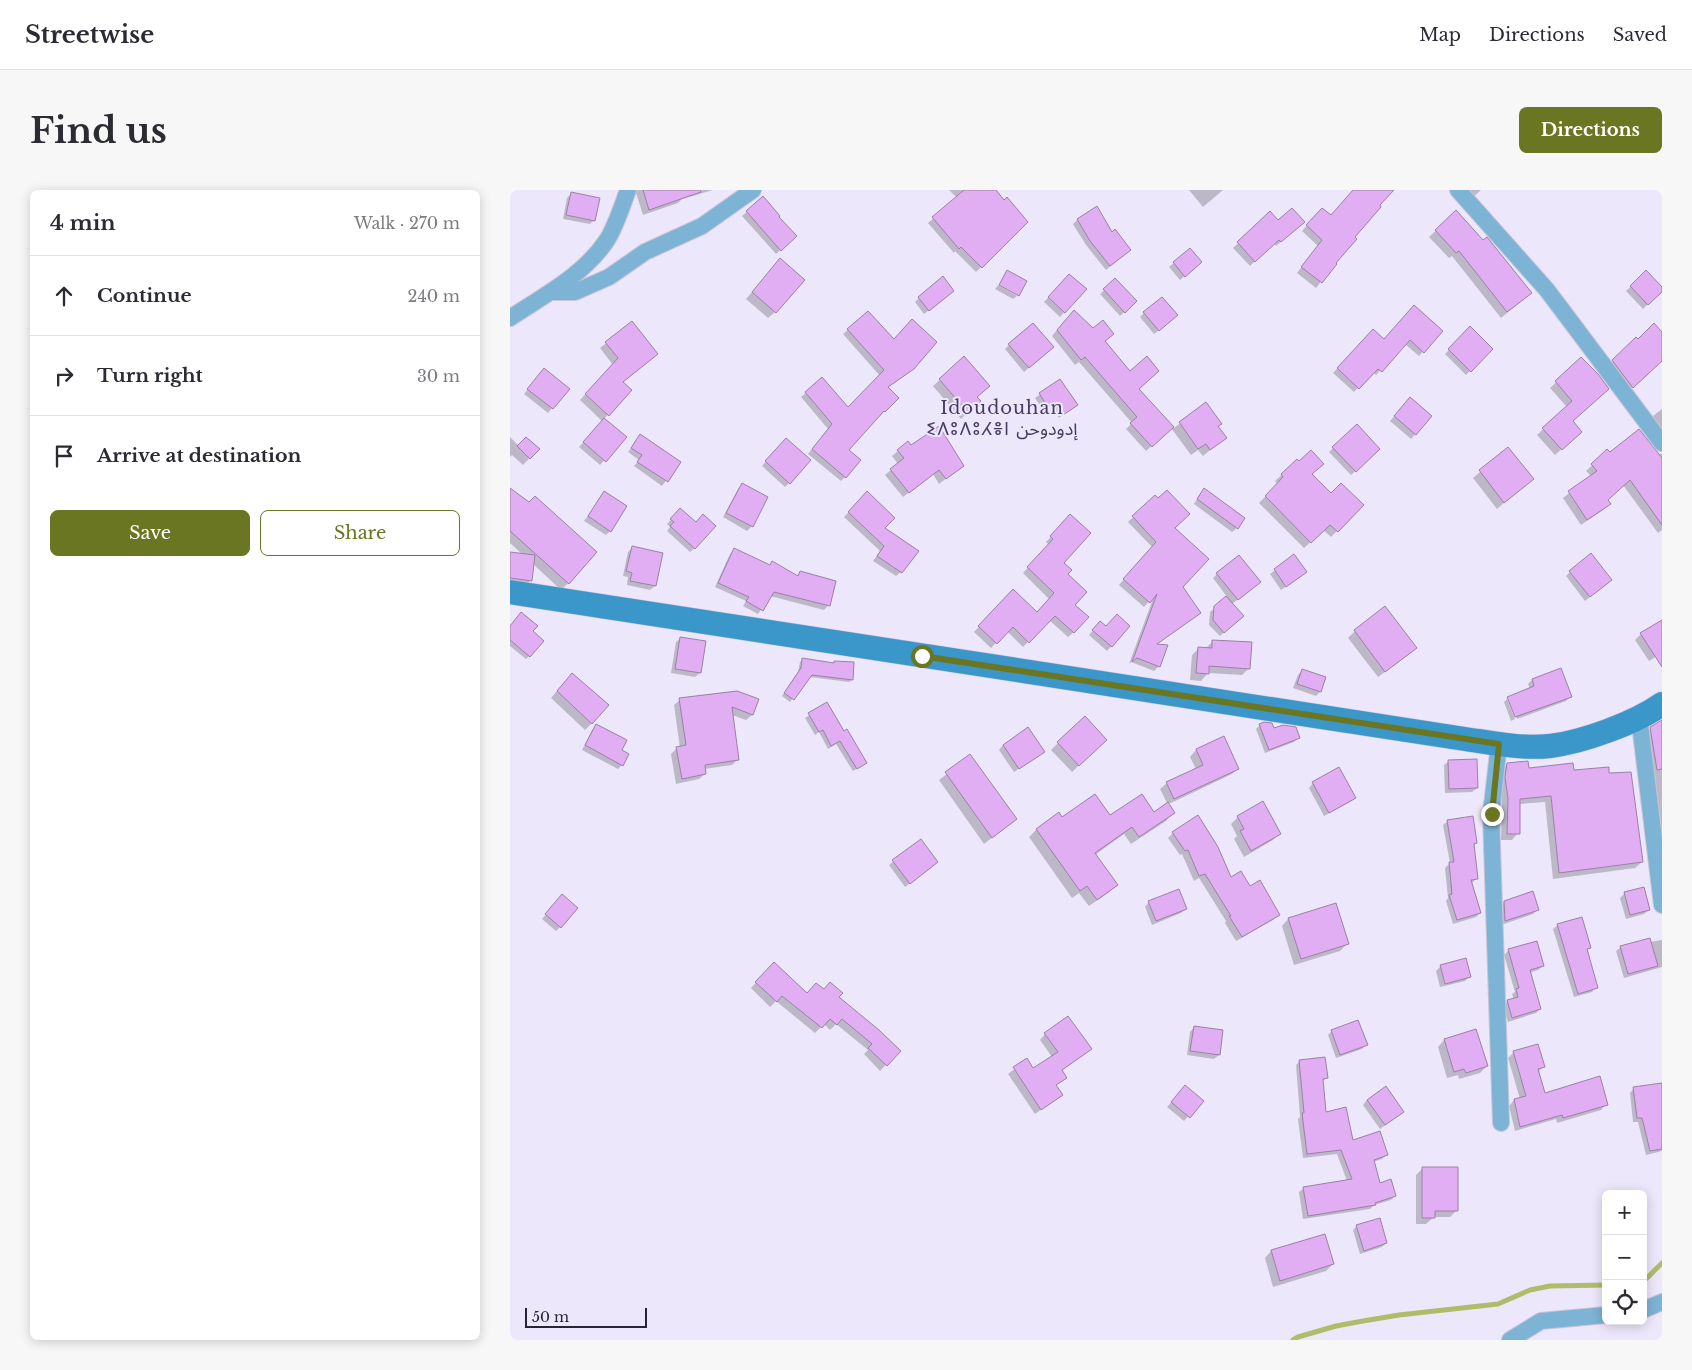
<!DOCTYPE html>
<meta charset="utf-8">
<style>
body{margin:0;font-family:"Libre Baskerville","Noto Sans Arabic","Noto Sans Tifinagh",serif;background:#f7f7f7;color:#2b2b33}
.controls{position:absolute;right:15px;bottom:15px;display:grid;overflow:hidden;border-radius:8px;box-shadow:0 2px 12px #0003}
.controls button{width:45px;height:45px;display:grid;place-items:center;padding:0;border:0;border-bottom:1px solid #e1e1e2;background:#fff;color:#2b2b33;font:25px sans-serif}
.scale{position:absolute;left:15px;bottom:12px;width:122px;box-sizing:border-box;padding-left:5px;border:2px solid #282435;border-top:0;font-size:14px;line-height:18px;white-space:nowrap;color:#282435;-webkit-text-stroke:4px #ece7fa;paint-order:stroke}
.stop{position:absolute;width:15px;height:15px;margin:-11px;border:4px solid #6a7621;border-radius:50%;background:#fff}
.stop.end{background:#6a7621;border-color:#fff;box-shadow:0 1px 5px #0008}
.list{margin:0;padding:0;list-style:none}
h2{display:flex;justify-content:space-between;align-items:center;height:65px;margin:0;padding:0 20px;font-size:21px}
h2 small{font-size:16px;font-weight:400;color:#7c7c81}
.list li{display:grid;grid-template-columns:32px 1fr auto;gap:15px;align-items:center;box-sizing:border-box;height:80px;padding:0 20px;border-top:1px solid #e1e1e2}
.list b{display:block;font-size:19px;white-space:nowrap}
.list em{font-size:16px;font-style:normal;color:#7c7c81}
.actions{display:flex;gap:10px;padding:15px 20px}
.actions a{flex:1;padding:11px 0;border:1px solid #6a7621;border-radius:8px;text-align:center;font-size:18px;color:#6a7621}
.actions .main{background:#6a7621;color:#fff}
.icon{flex:none;width:28px;height:28px;fill:none;stroke:currentColor;stroke-width:2;stroke-linecap:round;stroke-linejoin:round}
.map{position:relative;flex:none;width:1152px;height:1150px;overflow:hidden;border-radius:8px}
header{display:flex;align-items:center;gap:30px;box-sizing:border-box;height:70px;padding:0 25px;background:#fff;border-bottom:1px solid #e1e1e2}
header strong{font-size:24px}
nav{display:flex;gap:28px;margin-inline-start:auto;font-size:18px}
.intro{display:flex;align-items:center;justify-content:space-between;box-sizing:border-box;height:120px;padding:0 30px}
h1{margin:0;font-size:35px}
.button{padding:12px 22px;border-radius:8px;background:#6a7621;color:#fff;font-size:18px;font-weight:700}
main{display:flex;gap:30px;padding:0 30px}
aside{flex:1;background:#fff;border-radius:8px;box-shadow:0 2px 12px #0003}
.map>svg:first-child{display:block}
.shadow{fill:#0003}
.lines{fill:none;stroke-linecap:round;stroke-linejoin:round}
.stream{stroke:#afbd6a;stroke-width:5}
.building{fill:#e1aef3;stroke:#9c80a6}
.street-casing{stroke:#c9c4d7;stroke-width:18}
.secondary-casing{stroke:#c9c4d7;stroke-width:25}
.street{stroke:#7db3d5;stroke-width:16}
.secondary{stroke:#3b96c9;stroke-width:24}
.route{stroke:#6a7621;stroke-width:6}
.labels{text-anchor:middle;stroke-width:4;stroke-linejoin:round;paint-order:stroke}
.quarter-label{font-size:18px;letter-spacing:1px;fill:#473b61;stroke:#ece7fa}
</style>
<header>
<strong>Streetwise</strong>
<nav><a>Map</a><a>Directions</a><a>Saved</a></nav>
</header>
<div class="intro"><h1>Find us</h1><a class="button">Directions</a></div>
<main>
<aside>
<h2>4 min<small>Walk · 270 m</small></h2>
<ul class="list">
<li><svg class="icon" aria-label="ahead" viewBox="0 0 24 24"><path d="M12 20V5M6 11l6-6 6 6"/></svg><div><b>Continue</b></div><em>240 m</em></li>
<li><svg class="icon" aria-label="right" viewBox="0 0 24 24"><path d="M7 20v-9h11M14 6l5 5-5 5"/></svg><div><b>Turn right</b></div><em>30 m</em></li>
<li><svg class="icon" aria-label="arrive" viewBox="0 0 24 24"><path d="M6 21V4h12l-3 4 3 4H6"/></svg><div><b>Arrive at destination</b></div></li>
</ul>
<div class="actions"><a class="main">Save</a><a>Share</a></div>
</aside>
<div class="map">
<svg width="1152" height="1150" viewBox="0 0 1152 1150">
<rect width="100%" height="100%" fill="#ece7fa"/>
<!-- shadow -->
<path class="shadow" d="M125,0H203L172,9L168,13L133,25Z
M439,0H484L494,12L517,32L466,82L445,61L444,63L418,33L447,8Z
M679,0H713L693,17Z
M844,0H882L843,47L824,73L825,74L806,98L787,83L808,56L792,41L807,24L821,27Z
M952,0H971L961,9Z
M62,3L84,30L80,34L53,29L57,8Z
M253,8L267,27L285,46L266,64L232,26Z
M946,22L1021,103L991,128L942,66L939,68L919,47Z
M760,23L768,32L789,36L766,56L764,53L740,76L723,58Z
M567,30L615,64L596,80L576,55L563,34Z
M680,59L686,76L670,90L659,77Z
M264,77L265,122L258,128L236,109Z
M1136,82L1152,100L1133,119L1116,101Z
M559,85L575,99L550,127L534,112Z
M605,90L626,111L610,126L590,104Z
M488,95L507,106L503,109L485,99Z
M438,105L414,124L405,112L409,108Z
M358,122L383,151L398,183L377,198L387,208L370,226L369,225L337,260L335,287L331,291L298,264L318,239L291,207L312,189L338,219L370,186L333,144Z
M634,123L662,130L644,144L630,127Z
M558,127L593,152L627,199L664,238L696,213L707,236L715,248L693,266L688,260L681,265L661,238L636,261L616,239L622,233L569,172L565,175L542,146Z
M122,133L112,192L120,200L94,229L115,248L90,275L69,257L92,231L70,210L103,175L90,158Z
M960,138L982,159L956,185L935,164Z
M863,141L873,150L932,141L909,166L895,154L866,185L863,182L844,202L823,183Z
M1126,149L1152,170L1116,204L1096,178Z
M499,155L538,161L514,182L495,159Z
M454,168L466,207L463,218L451,229L423,196Z
M1071,169L1061,232L1065,247L1045,265L1027,245L1057,217L1040,198Z
M30,184L58,199L38,223L14,204Z
M549,190L566,215L549,228L540,215L533,220L525,208Z
M896,213L920,227L901,249L880,231Z
M1152,219V250L1138,230Z
M846,235L869,259L841,285L819,262Z
M130,246L169,273L152,296L124,276L129,270L118,262Z
M0,247L9,256L28,259L13,275L2,265L0,267Z
M272,254L279,293L275,297L252,276Z
M401,257L452,276L429,294L423,284L393,307L375,285L388,274L382,266L388,261Z
M998,258L1022,289L987,319L963,288Z
M1097,261L1100,264H1152V340L1148,343L1113,295L1097,310L1099,314L1093,320L1071,335L1053,308L1081,286L1076,281Z
M787,271L821,305L853,315L821,347L813,340L794,358L749,313L768,294L765,291Z
M232,295L257,308L242,336L237,341L213,327L228,299Z
M94,303L100,341L96,345L74,331Z
M357,303L374,338L391,382L386,386L363,371L370,361L334,327Z
M690,304L727,338L722,342L684,314Z
M644,307L664,338L671,397L646,455L649,476L644,481L621,472L619,474L644,406L634,417L609,395L642,357L618,332Z
M170,320L186,334L185,358L180,362L157,341L160,337L157,334Z
M555,331L552,373L557,384L564,415V442L558,447L539,430L513,457L497,441L481,458L464,442L503,401L526,423L539,409L513,383L539,355L536,352Z
M0,334L58,393L51,400L23,374L21,390L16,395L0,393V363L12,364L0,353Z
M122,358L151,364L145,396L140,400L117,395L118,387L113,386L118,362Z
M224,360L259,376L262,373L286,386L290,383L325,392L318,416L314,420L260,406L248,424L233,416L236,411L205,397L220,364Z
M784,366L791,386L771,400L760,384Z
M1060,382L1096,394L1075,411L1056,386Z
M707,384L745,396L722,414L728,430L710,446L699,435L700,422L717,407L703,388Z
M619,436L597,461L579,445L586,437Z
M0,437L21,441L19,466L16,469L0,456Z
M845,441L898,465L868,487L838,448Z
M1131,444L1152,463L1139,471L1125,450Z
M171,448L195,452L190,483L185,487L161,483L166,452Z
M703,451L739,478L732,485L698,483L691,491L680,490L682,465L689,458H696Z
M293,469L342,490L339,492L299,487L280,512L272,506L288,482L290,472Z
M792,480L815,488L810,502L806,506L783,498L788,485Z
M1022,490L1061,506L1056,511L1007,529L999,508L1020,499L1018,494Z
M55,491L82,533L75,540L41,508Z
M997,509L1005,529L1001,531L994,512Z
M170,510H248L242,525L236,530L222,525L228,569L222,575L194,579L195,584L189,589L166,594L161,564L166,559L170,558L164,515Z
M316,514L352,576L343,581L326,554L318,559L309,542L305,545L295,528Z
M1152,532V671L1134,545L1141,538Z
M87,535L110,560L112,575L108,579L72,560L82,540Z
M750,535L763,540L788,548L784,552L755,563L746,539Z
M714,548L728,578L722,584L661,613H657L650,599L657,593L686,579L680,567L686,560Z
M595,550L562,582L541,560L548,553Z
M493,555L533,562L504,582L489,560Z
M460,566L506,629L474,654L429,590Z
M939,571L967,598L962,602L935,603L934,575Z
M997,574L1018,579L1063,581L1098,585L1132,672L1125,678L1043,689L1035,612L1009,614L1008,643L1002,650H991L992,616L989,594L991,581Z
M803,593L844,608L840,612L814,626L799,598Z
M753,613L769,643L763,650L734,667L724,649L727,646L721,634L728,627Z
M643,623H663L656,631L621,654L614,644L585,665L606,695L598,703L579,716L569,703L562,708L519,647L526,640L552,629Z
M938,631L966,653L963,656L966,689L961,694L970,723L966,727L943,734L936,711L938,708L935,678L940,673L933,635Z
M663,643L720,689L740,698L768,724L763,730L726,751L715,733L716,731L689,688L684,691L672,664L670,665L658,648Z
M410,650L422,676L395,697L379,675Z
M1115,703L1139,720L1134,724L1116,729L1110,708Z
M48,710L50,737L46,741L32,729Z
M639,712L675,719L671,723L642,735L635,717Z
M994,712L1028,719L1023,724L991,735L990,716Z
M825,715L837,754L830,761L784,775L772,736L778,729Z
M1048,735L1080,758L1076,761L1086,797L1082,802L1064,807L1043,739Z
M1152,750V777L1114,788L1106,761L1111,757Z
M1026,753L1033,776L1028,780L1019,783L1030,819L1026,823L998,832L993,816L998,811L1004,810L1002,804L1005,802L994,765L998,761Z
M264,773L297,804L314,801L328,807L389,861L370,881L354,864L358,860L326,834L320,840L314,834L305,843L266,811L260,817L241,798Z
M930,777L960,786L955,791L930,797L926,781Z
M684,837L709,865L704,869L677,865L680,842Z
M822,841L856,854L852,859L826,868L818,845Z
M535,844L580,859L551,881L556,887L545,896L551,905L525,924L498,884L516,870L523,880L542,867L530,850Z
M934,850L977,876L970,883L949,889L948,885L937,888L928,857Z
M1004,862L1033,877L1027,883L1034,904L1096,914L1091,920L1047,933L1046,929L1005,941L999,916L1004,910L1010,909L998,868Z
M790,871L816,888L812,892L815,923L843,951L877,964L872,969L863,972L870,994L885,1006L881,1010L864,1015L860,1019L793,1029L789,1002L794,998L837,991L827,964L793,968L788,929L790,927L786,875Z
M1152,895V961L1136,965L1128,932H1123L1120,903L1124,898Z
M671,901L692,911L674,931L657,917Z
M857,910L888,926L870,939L853,915Z
M913,978L947,1020L940,1027H924L916,1034H906V985Z
M847,1036L876,1053L872,1057L850,1064L843,1040Z
M761,1061L823,1074L816,1081L763,1097L755,1068Z"/>
<g class="lines">
<!-- stream -->
<path class="stream" d="M1133,1090L1136,1089L1152,1073
M783,1150L788,1147L826,1136L853,1131L889,1125L988,1114L1020,1100L1040,1096L1096,1095"/>
</g>
<!-- building -->
<path class="building" d="M133,0H190L191,2L139,20Z
M454,0H486L494,10L497,7L518,32L472,78L451,57L449,59L422,27Z
M843,0H884L870,15L871,17L845,47L847,49L826,73L827,74L812,93L791,77L812,50L796,35L812,18L821,25Z
M61,2L90,8L85,31L56,25Z
M253,6L270,26L269,27L287,46L271,61L236,21Z
M587,16L602,42L605,39L621,60L600,76L580,51L567,29Z
M782,18L795,32L771,52L769,50L745,72L727,52L760,21L768,30Z
M946,20L973,50L977,47L1022,103L997,122L949,61L946,63L925,40Z
M680,58L692,72L675,87L663,72Z
M270,68L295,90L266,123L242,102Z
M497,80L517,91L509,106L489,95Z
M1136,80L1152,97V102L1138,115L1120,96Z
M559,84L577,99L555,123L538,107Z
M433,86L444,101L419,121L408,107Z
M605,88L627,111L615,123L593,99Z
M652,107L668,125L649,141L633,122Z
M904,115L933,141L914,163L900,150L872,182L868,179L849,199L827,178L863,139L874,149Z
M564,120L583,138L593,130L604,144L595,151L620,181L637,166L649,181L629,199L664,237L642,257L620,233L627,227L575,167L571,170L547,140Z
M358,121L384,149L402,129L427,152L404,179L378,197L389,208L375,222L374,221L339,260L351,270L336,288L302,259L322,234L295,202L312,187L338,217L374,180L337,139Z
M122,131L148,164L113,192L122,200L99,226L75,204L108,168L95,152Z
M523,133L544,157L519,178L498,154Z
M1144,133L1152,142V171L1123,198L1102,170L1126,147L1128,149Z
M960,136L983,159L961,182L938,159Z
M454,166L480,196L467,207L471,211L458,223L429,189Z
M1071,167L1088,184L1099,199L1063,231L1072,242L1052,260L1032,238L1062,211L1045,191Z
M34,178L60,199L43,219L17,199Z
M550,189L568,215L553,225L544,212L537,216L529,203Z
M900,207L922,226L906,245L884,226Z
M696,212L712,234L708,236L717,248L700,260L696,254L688,259L669,232Z
M94,228L117,247L96,272L73,252Z
M847,234L870,259L846,282L822,257Z
M429,236L454,276L436,289L429,280L399,303L380,279L394,268L387,260L398,251L401,255Z
M1129,239L1152,268V335L1120,290L1098,310L1101,314L1077,330L1058,301L1087,281L1081,274L1097,259L1100,262Z
M130,244L171,272L158,292L127,272L132,265L121,258Z
M16,247L30,259L20,269L7,256Z
M276,248L301,270L280,294L255,271Z
M998,257L1024,289L994,313L969,280Z
M801,260L814,274L802,284L821,303L831,293L854,315L828,342L820,335L801,353L755,306L773,287L771,284L787,269L789,271Z
M232,293L258,307L243,337L216,323Z
M0,298L19,312L25,306L87,362L59,394L0,341Z
M694,298L735,328L728,339L687,309Z
M657,300L680,324L665,338L699,369L673,397L691,423L647,454L658,455L650,477L627,468L622,472L647,404L640,413L613,389L646,352L622,326L645,305L648,308Z
M94,301L117,316L101,342L78,326Z
M357,301L385,328L375,338L409,361L392,383L367,366L374,356L338,322Z
M170,318L186,332L193,324L206,336L185,359L160,336L164,332L160,329Z
M560,324L581,343L554,373L562,380L558,384L577,402L565,415L579,427L564,443L545,426L519,453L503,437L487,454L468,436L503,399L527,422L544,403L517,377L543,349L540,346Z
M122,356L153,363L146,396L120,391L122,383L116,381Z
M224,358L260,375L262,371L288,386L290,381L326,391L320,416L264,402L253,421L236,411L239,407L208,393Z
M0,362L25,365L22,391L0,388Z
M1081,363L1102,390L1080,407L1059,381Z
M784,364L797,382L776,397L764,379Z
M729,365L751,392L728,410L706,383Z
M716,406L734,426L714,443L703,430L704,416Z
M875,416L907,458L875,482L844,440Z
M11,422L28,436L23,441L34,451L20,467L0,450V436Z
M607,424L620,436L602,457L582,440L590,431L596,436Z
M1152,430V477L1130,443Z
M170,447L196,451L191,483L165,479Z
M702,450L742,452L740,479L699,476V484L686,483L688,457L702,458Z
M292,468L324,473V471L344,472L343,490L302,485L284,510L274,503L291,478Z
M1051,478L1062,507L1005,527L997,507L1024,496L1022,489Z
M792,479L816,487L811,502L787,494Z
M62,483L99,515L82,534L47,501Z
M227,501L249,509L243,525L222,517L229,570L195,575L196,584L172,589L166,557L176,555L169,508Z
M317,512L334,541L337,539L357,573L347,579L330,551L321,556L313,540L309,542L298,523Z
M575,526L597,550L569,576L547,552Z
M1152,530V579L1147,580L1140,537Z
M754,532L762,533L764,538L773,535L786,537L790,548L759,560L749,534Z
M86,534L117,550L112,560L119,564L113,576L75,555Z
M518,537L535,562L509,579L493,555Z
M714,546L729,579L664,609L656,592L693,575L686,559Z
M460,564L507,629L482,648L435,582Z
M967,569L968,598L939,599L938,570Z
M1018,571L1019,578L1063,573L1064,580L1099,577V583L1121,582L1133,672L1049,683L1041,606L1010,609V644H997L998,609L995,587L997,573Z
M829,577L846,608L819,623L802,592Z
M585,604L600,625L632,604L644,622L658,612L665,623L629,647L622,637L585,663L608,695L587,710L577,696L570,701L526,639L549,622L552,627Z
M753,611L771,644L741,661L730,641L734,639L727,626Z
M688,625L708,657L721,687L731,681L740,696L750,690L770,725L732,747L719,726H721L695,684L689,686L678,660L675,661L662,642Z
M963,626L967,653L964,654L968,689L961,690L971,723L947,730L939,705L942,704L939,672H944L937,630Z
M411,649L428,672L400,694L382,670Z
M1134,697L1140,720L1120,725L1114,702Z
M669,699L677,719L646,731L638,711Z
M1023,701L1029,720L995,731L994,711Z
M52,704L68,718L51,738L35,724Z
M826,713L839,754L791,769L778,728Z
M1072,727L1081,758L1077,759L1088,798L1068,804L1047,734Z
M1140,748L1148,776L1118,784L1110,756Z
M1027,751L1034,776L1020,780L1031,819L1002,828L997,810L1008,807L1006,799L1009,798L998,759Z
M956,768L961,787L935,794L930,775Z
M264,772L297,803L306,793L314,799L320,792L333,803L329,807L369,840L391,861L377,876L358,858L362,854L332,829L327,835L320,829L312,838L272,806L267,812L245,792Z
M558,826L582,859L552,880L557,888L546,895L553,905L531,920L503,877L517,868L523,878L548,862L534,843Z
M848,830L858,855L830,865L821,840Z
M684,836L713,840L710,865L680,861Z
M966,839L978,876L956,883L954,879L944,882L934,849Z
M1028,854L1035,877L1028,879L1035,903L1090,886L1098,915L1053,928L1052,925L1010,937L1004,909L1016,906L1003,861Z
M815,867L818,888L813,889L816,922L836,917L843,950L870,941L878,965L864,970L870,993L881,989L886,1006L865,1013L866,1015L798,1026L793,997L842,989L831,960L797,964L792,923H794L789,870Z
M1152,893V959L1140,961L1132,928H1127L1123,897Z
M675,895L694,911L680,928L661,912Z
M876,896L894,922L875,935L857,910Z
M912,977H948V1021H925V1028H912Z
M870,1028L877,1053L854,1061L846,1035Z
M815,1044L824,1074L770,1091L761,1060Z"/>
<g class="lines">
<defs>
<path id="street" d="M948,0L1037,100L1152,253
M43,102H65L99,87L135,62L192,36L243,0
M0,128C33,106 74,85 97,50C106,36 112,16 118,0
M1129,526L1152,715
M989,554L981,624L991,933
M1133,1120L1152,1112
M1000,1150L1031,1131L1096,1125"/>
<path id="secondary" d="M0,402L955,549C983,553 1012,559 1040,556C1073,552 1125,533 1152,514"/>
</defs>
<!-- street casing -->
<use href="#street" class="street-casing"/>
<!-- secondary casing -->
<use href="#secondary" class="secondary-casing"/>
<!-- street -->
<use href="#street" class="street"/>
<!-- secondary -->
<use href="#secondary" class="secondary"/>
</g>
<g class="lines">
<!-- route -->
<path class="route" d="M412,466L989,554L982,624"/>
</g>
<g class="labels">
<!-- quarter labels -->
<g class="quarter-label">
<text x="492" y="224">Idoudouhan<tspan x="492" dy="21">ⵉⴷⵓⴷⵓⵃⴻⵏ إدودوحن</tspan></text>
</g>
</g>
</svg>
<div class="controls">
<button>+</button>
<button>−</button>
<button><svg class="icon" aria-label="locate" viewBox="0 0 24 24"><circle cx="12" cy="12" r="6"/><path d="M12 2v4M12 18v4M2 12h4M18 12h4"/></svg></button>
</div>
<div class="scale">50 m</div>
<div class="stop" style="left:412px;top:466px"></div>
<div class="stop end" style="left:982px;top:624px"></div>
</div>
</main>
